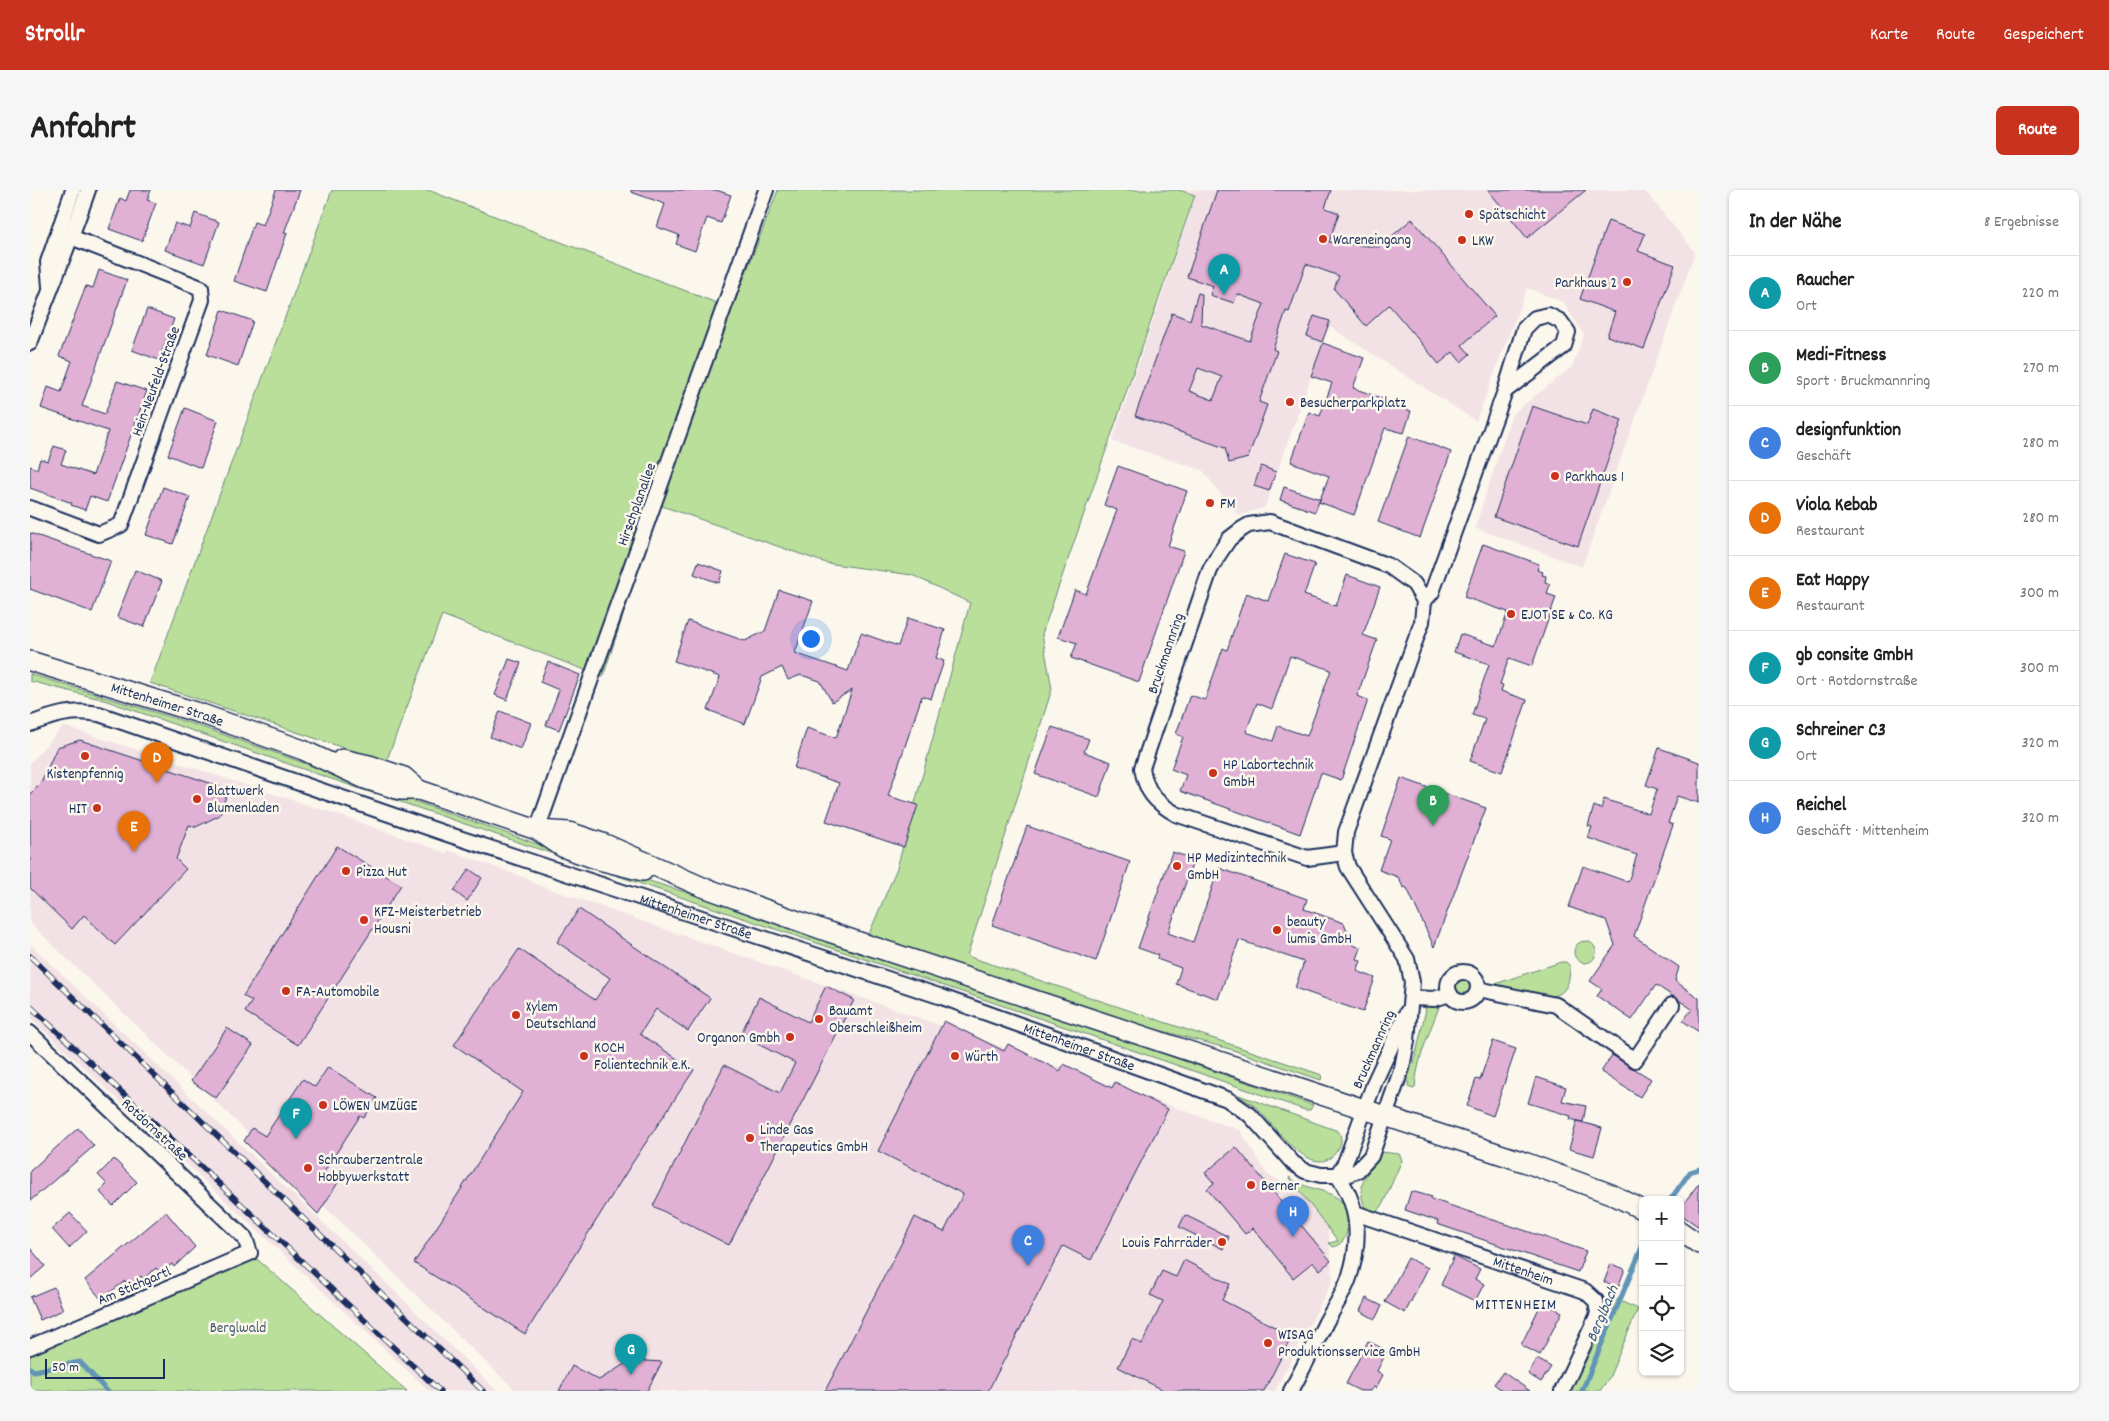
<!DOCTYPE html>
<html lang="de">
<meta charset="utf-8">
<style>
body{margin:0;font-family:Dekko,sans-serif;background:#f6f6f6;color:#222}
.controls{position:absolute;right:15px;bottom:15px;display:grid;overflow:hidden;border-radius:8px;box-shadow:0 1px 4px #0004}
.controls button{width:45px;height:45px;display:grid;place-items:center;padding:0;border:0;border-bottom:1px solid #e0e0e0;background:#fff;color:#222;font:25px sans-serif}
.scale{position:absolute;left:15px;bottom:12px;width:120px;box-sizing:border-box;padding-left:5px;border:2px solid #1b2f5e;border-top:0;font-size:14px;line-height:18px;white-space:nowrap;color:#1b2f5e;-webkit-text-stroke:4px #fbf7ec;paint-order:stroke}
.you{position:absolute;left:780px;top:448px;width:18px;height:18px;margin:-12px;border:4px solid #fff;border-radius:50%;background:#1a73e8;box-shadow:0 0 0 8px #1a73e833}
.badge{display:grid;place-items:center;width:32px;height:32px;border-radius:50%;background:#c8321e;color:#fff;font-size:16px;font-weight:700}
.pin{position:absolute;translate:-50% -41px;filter:drop-shadow(0 1px 2px #0008)}
.pin::after{content:'';position:absolute;top:26px;width:18px;height:15px;background:inherit;clip-path:polygon(0 0,100% 0,50% 100%)}
.list{margin:0;padding:0;list-style:none}
h2{display:flex;justify-content:space-between;align-items:center;height:65px;margin:0;padding:0 20px;font-size:21px}
h2 small{font-size:16px;font-weight:400;color:#767676}
.list li{display:grid;grid-template-columns:32px 1fr auto;gap:15px;align-items:center;box-sizing:border-box;height:75px;padding:0 20px;border-top:1px solid #e0e0e0}
.list b{display:block;font-size:19px;white-space:nowrap}
.list p{margin:0;font-size:16px;white-space:nowrap;color:#767676}
.list em{font-size:16px;font-style:normal;color:#767676}
.icon{flex:none;width:28px;height:28px;fill:none;stroke:currentColor;stroke-width:2;stroke-linecap:round;stroke-linejoin:round}
.map{position:relative;flex:none;width:1669px;height:1201px;overflow:hidden;border-radius:8px}
header{display:flex;align-items:center;gap:30px;box-sizing:border-box;height:70px;padding:0 25px;background:#c8321e;color:#fff}
header strong{font-size:24px}
nav{display:flex;gap:28px;margin-inline-start:auto;font-size:18px}
.intro{display:flex;align-items:center;justify-content:space-between;box-sizing:border-box;height:120px;padding:0 30px}
h1{margin:0;font-size:35px}
.button{padding:12px 22px;border-radius:8px;background:#c8321e;color:#fff;font-size:18px;font-weight:700}
main{display:flex;gap:30px;padding:0 30px}
aside{flex:1;background:#fff;border-radius:8px;box-shadow:0 1px 4px #0004}
.map>svg:first-child{display:block}
.built{fill:#f3e2e5}
.green{fill:#b9df9a;stroke:#6a877c}
.lines{fill:none;stroke-linecap:round;stroke-linejoin:round}
.stream{stroke:#6294b8;stroke-width:5}
.building{fill:#e0b1d4;stroke:#1b2f5e;fill-rule:evenodd}
.minor-casing{stroke:#1b2f5e;stroke-width:18}
.secondary-casing{stroke:#1b2f5e;stroke-width:22}
.minor{stroke:#fbf7ec;stroke-width:14}
.secondary{stroke:#fbf7ec;stroke-width:19}
.rail-casing{stroke:#1b2f5e;stroke-width:5.5}
.rail{stroke:#fbf7ec;stroke-width:4;stroke-dasharray:11;stroke-linecap:butt}
.poi-dot{fill:#c8321e;stroke:#fbf7ec;stroke-width:2}
.labels{text-anchor:middle;stroke-width:5;stroke-linejoin:round;paint-order:stroke}
.poi-label{font-size:15px;fill:#1b2f5e;stroke:#fbf7ec;text-anchor:start}
.street-label{font-size:15px;fill:#1b2f5e;stroke:#fbf7ec}
.park-label{font-size:15px;fill:#425b6d;stroke:#fbf7ec}
.neighbourhood-label{font-size:16px;letter-spacing:1px;fill:#1b2f5e;stroke:#fbf7ec}
.water-label{font-size:16px;font-style:italic;fill:#395984;stroke:#fbf7ec}
</style>
<header>
<strong>Strollr</strong>
<nav><a>Karte</a><a>Route</a><a>Gespeichert</a></nav>
</header>
<div class="intro"><h1>Anfahrt</h1><a class="button">Route</a></div>
<main>
<div class="map">
<svg width="1669" height="1201" viewBox="0 0 1669 1201">
<rect width="100%" height="100%" fill="#fbf7ec"/>
<filter id="ink" filterUnits="userSpaceOnUse"><feTurbulence type="fractalNoise" baseFrequency=".02" numOctaves="2"/><feDisplacementMap in="SourceGraphic" scale="10" xChannelSelector="R" yChannelSelector="G"/><feConvolveMatrix kernelMatrix="1 2 1 2 8 2 1 2 1" color-interpolation-filters="sRGB"/></filter>
<g filter="url(#ink)">
<!-- built -->
<path class="built" d="M1153,0H1614L1665,62L1552,377L1445,338L1482,224L1542,177L1554,145L1533,112L1497,98L1446,231L1299,136L1235,317L1208,326L1172,280L1082,251L1166,5Z
M33,536L312,626L416,663L418,660L501,690L500,692L1210,940L1237,984L1296,1016L1303,1090L1245,1201H486L0,733V573Z
M0,754L349,1086L467,1201H399L7,834L0,827Z"/>
<!-- green -->
<path class="green" d="M302,0H398L702,119L748,0H1149L1165,5L1012,444L1022,499L937,766L1292,885L1291,890L1200,859L1099,832L876,759L839,744L867,678L940,413L882,385L796,373L629,315L573,487L412,425L356,572L120,493Z
M0,484L166,535L348,599L346,603H342L74,510L0,491Z
M355,601L562,673L722,723L1283,915L1280,920H1275C971,813 664,713 359,608L356,606Z
M1544 762a11 11 0 1 1 22 0a11 11 0 1 1-22 0Z
M1531,772H1536L1540,776C1540,811 1522,808 1495,803C1482,801 1469,799 1456,797Z
M1423 797a10 10 0 1 1 20 0a10 10 0 1 1-20 0Z
M1394,815L1409,817C1399,844 1387,869 1385,898L1383,899L1378,897L1379,872L1384,873L1396,819L1392,817Z
M1206,904L1308,941C1312,947 1312,953 1308,959C1285,997 1243,934 1228,919C1222,913 1213,909 1206,904Z
M1351,962L1369,964L1372,970L1352,1016L1345,1024L1335,1018C1325,991 1339,983 1351,962Z
M1259,987C1276,1001 1300,998 1313,1013C1319,1027 1322,1052 1303,1057L1299,1053L1308,1051Z
M220,1063L377,1201H0V1157Z
M1579,1106L1608,1119L1579,1188L1570,1201H1540L1564,1155Z"/>
<g class="lines">
<!-- stream -->
<path class="stream" d="M1640,1010L1660,982L1669,979
M0,1178L4,1181L50,1172L77,1201
M1552,1201L1613,1055"/>
</g>
<!-- building -->
<path class="building" d="M100,0H121L117,10L126,13L112,51L79,39L90,8L96,11Z
M246,0H270L254,43H257L237,102L204,91L224,32L233,35Z
M601,0H686L701,5L691,33L677,28L665,61L646,54L649,45L627,37L635,14L601,2Z
M1187,0H1301L1295,18L1309,23L1299,52L1349,57L1382,29L1465,126L1432,155L1440,164L1431,172L1423,162L1409,174L1359,115L1336,136L1304,99L1309,86L1276,74L1259,122L1256,121L1243,159L1247,161L1229,212L1237,215L1218,268L1199,273L1195,258L1105,226L1142,123L1160,130L1168,103L1172,104L1171,134L1220,151L1234,114L1207,104L1204,113L1180,105L1183,96L1157,87ZM1168,178L1192,187L1183,210L1159,201Z
M1458,0H1556L1497,48Z
M165,23L189,32L174,74L135,60L145,33L160,38Z
M1578,31L1615,44L1608,61L1645,75L1614,159L1577,146L1585,122L1550,109Z
M69,80L97,90L52,216L75,224L87,191L117,201L77,312L60,306L55,320L41,315L42,313L0,298V276L7,279L10,269L18,271L24,256L36,260L31,274L63,285L78,241L11,218L18,197L31,202L42,171L29,166L56,96L63,98Z
M117,119L144,129L129,170L102,160Z
M192,120L223,131L208,176L177,165Z
M1284,126L1300,131L1292,152L1277,146Z
M1293,153L1334,168L1323,198L1365,213L1364,216L1381,221L1374,243L1355,238L1324,325L1289,312L1299,286L1261,272L1279,222L1290,226L1302,193L1281,186Z
M1502,216L1557,235L1563,219L1592,230L1548,356L1464,327Z
M155,218L188,231L171,278L138,265Z
M1379,246L1421,262L1390,348L1348,332Z
M1088,276L1157,301L1138,356L1154,361L1109,492L1041,468L1047,453L1028,447L1045,400L1056,404L1087,320L1074,315Z
M1231,276L1246,282L1239,301L1224,296Z
M133,297L160,307L143,354L116,345Z
M1254,297L1290,309L1285,322L1250,310Z
M0,343L81,371L62,422L0,399Z
M1453,354L1509,374L1507,380L1513,382L1512,385L1516,386L1515,392L1520,394L1517,404L1526,407L1502,476L1479,468L1470,494L1473,495L1471,501L1497,510L1472,582L1440,571L1455,529L1442,525L1459,474L1424,462L1430,444L1466,456L1478,422L1434,407Z
M1255,364L1285,374L1274,405L1306,416L1317,385L1350,397L1333,445L1347,450L1327,506L1338,510L1311,590L1291,583L1270,644L1150,601L1156,585L1141,579L1153,547L1146,544L1160,505L1175,510L1193,458L1197,460L1216,403L1238,411ZM1260,466L1301,480L1277,546L1248,536L1243,551L1216,542L1227,513L1242,519Z
M668,372L693,381L689,393L664,384Z
M105,380L132,391L114,437L87,427Z
M749,400L783,411L765,463L818,481L831,443L868,456L878,428L915,440L906,468L914,471L901,509L892,506L858,606L888,615L874,657L796,631L809,593L764,578L777,538L806,548L822,500L802,512L790,491L771,485L758,490L752,477L732,487L715,534L678,520L690,487L644,471L658,431L715,451L735,441Z
M479,469L491,473L477,510L465,505Z
M518,472L550,485L529,540L516,535L529,500L510,492Z
M470,521L501,533L491,559L460,547Z
M1022,537L1059,549L1054,562L1081,572L1069,607L1005,584Z
M50,550L198,599L190,625L166,637L159,635L146,669L156,679L85,755L54,725L42,739L0,698V604L11,593L27,557Z
M1629,558L1669,572V613L1647,606L1638,633L1643,635L1604,746L1649,777L1645,791L1669,808V842L1653,831L1662,819L1626,795L1602,830L1567,806L1572,799L1560,791L1585,755L1576,730L1539,717L1553,676L1598,692L1607,665L1558,648L1562,637L1558,636L1564,616L1571,619L1574,609L1619,624L1627,599L1616,595Z
M1371,588L1456,618L1404,757L1377,698L1373,697L1368,687L1349,680L1360,649L1351,646Z
M997,636L1100,672L1066,771L962,735Z
M307,656L371,695L268,855L215,822L222,811L213,806Z
M1142,662L1164,669L1138,743L1163,752L1189,678L1277,709L1274,719L1314,733L1323,755L1331,758L1327,769L1331,771L1327,781L1345,788L1333,822L1265,798L1274,772L1209,750L1188,809L1146,794L1151,778L1127,769L1128,765L1108,758Z
M439,679L452,688L437,711L424,701Z
M549,719L680,808L658,841L626,819L610,844L664,880L601,975L495,1144L384,1073L493,902L424,855L489,759L565,810L580,788L527,752Z
M796,796L824,810L699,1055L623,1016L694,875L750,903L765,873L710,845L729,807L778,832Z
M914,831L974,861L978,854L1030,881L1034,874L1082,898L1085,892L1138,919L1061,1070L1033,1056L958,1201H795L885,1027L914,1042L933,1004L848,961Z
M197,838L223,855L186,908L161,891Z
M1463,851L1486,859L1463,926L1437,916L1446,889L1450,890Z
M1582,865L1621,889L1610,907L1571,882Z
M298,877L347,908L334,928L330,926L294,982L309,991L288,1024L214,951L222,938L235,946L273,889L285,897Z
M1506,887L1536,897L1532,911L1556,916L1553,932L1540,929L1541,926L1498,913Z
M1547,931L1572,938L1564,966L1539,959Z
M48,938L64,956L0,1011V981Z
M1206,957L1301,1071L1290,1080L1283,1072L1263,1088L1223,1038L1215,1044L1177,999L1184,993L1175,983Z
M84,969L107,992L83,1016L70,1002L77,994L68,985Z
M1669,993V1037L1650,1024V1018Z
M1381,1001L1402,1007L1401,1009L1556,1061L1548,1082L1407,1034L1408,1031L1375,1020Z
M136,1022L165,1057L144,1077L142,1074L130,1083L126,1078L113,1089L111,1086L99,1096L95,1091L71,1109L55,1090Z
M40,1023L57,1041L39,1058L22,1039Z
M1155,1025L1199,1047L1193,1059L1149,1037Z
M0,1058L15,1076L0,1089Z
M1424,1066L1450,1079L1445,1089L1454,1094L1445,1111L1411,1095Z
M1378,1068L1398,1078L1375,1123L1355,1112Z
M1154,1070L1200,1094L1192,1110L1262,1146L1234,1201H1135L1088,1177L1102,1149L1112,1154L1133,1111L1120,1105L1132,1081L1146,1087Z
M1581,1074L1595,1079L1588,1097L1574,1092Z
M24,1097L33,1120L10,1130L0,1107Z
M1336,1108L1352,1116L1345,1129L1330,1121Z
M1512,1112L1532,1122L1510,1165L1491,1155Z
M1338,1151L1357,1161L1347,1181L1353,1185L1346,1198L1343,1197L1340,1201H1330L1316,1194Z
M1507,1169L1521,1177L1511,1192L1498,1184Z
M601,1170L632,1172L617,1201H529L542,1176L569,1190Z
M1473,1182L1500,1201H1473L1464,1194Z"/>
<g class="lines">
<defs>
<g id="minor">
<path d="M20,97L18,72L43,0"/>
<path d="M0,153C19,102 40,52 58,0"/>
<path d="M0,318L69,344L91,335L172,110L171,98L41,47"/>
<path d="M1394,411L1402,402L1475,201L1494,139L1505,128L1518,125L1530,131L1538,142L1534,156L1475,201"/>
<path id="s1" d="M0,534C25,525 42,519 69,524L417,644L909,806L1197,909L1220,925L1263,973L1275,981L1291,985H1317L1327,981L1341,966L1372,878L1377,851L1382,792L1377,769L1318,677L1314,663L1316,642L1392,432L1394,411L1384,394L1359,376L1240,332L1219,335L1212,339L1199,349L1189,364L1180,380L1112,578C1116,602 1125,612 1146,624L1277,668L1314,663"/>
<path d="M507,640L736,0"/>
<circle cx="1433" cy="797" r="15"/>
<path d="M1448,799L1526,815L1605,870L1642,815"/>
<path d="M1382,808L1404,809L1420,804"/>
<path d="M0,843L215,1048L220,1063L0,1157"/>
<path d="M1307,985L1315,973L1345,891L1377,822"/>
<path id="s2" d="M1325,1023L1555,1101L1566,1111L1568,1124L1532,1201"/>
<path d="M1261,1201C1273,1178 1285,1155 1296,1132C1304,1118 1314,1103 1319,1088C1331,1052 1330,1016 1307,985"/>
</g>
<g id="secondary">
<path id="s3" d="M0,471L172,524L273,560L335,589L370,600H389L507,640L532,657L569,670L613,681"/>
<path d="M312,569L339,575L374,587L389,600"/>
<path d="M507,640L539,642L575,654L670,696L799,742L1494,972L1581,1004L1613,1020"/>
<path d="M1650,1041L1669,1054"/>
</g>
</defs>
<!-- minor casing -->
<use href="#minor" class="minor-casing"/>
<!-- secondary casing -->
<use href="#secondary" class="secondary-casing"/>
<!-- minor -->
<use href="#minor" class="minor"/>
<!-- secondary -->
<use href="#secondary" class="secondary"/>
<defs>
<path id="rail" d="M0,766L453,1201
M0,816L410,1201"/>
</defs>
<!-- rail casing -->
<use href="#rail" class="rail-casing"/>
<!-- rail -->
<use href="#rail" class="rail"/>
</g>
</g>
<!-- markers -->
<g class="poi-dot">
<circle cx="1439" cy="24" r="5"/>
<circle cx="1293" cy="49" r="5"/>
<circle cx="1432" cy="50" r="5"/>
<circle cx="1597" cy="92" r="5"/>
<circle cx="1260" cy="212" r="5"/>
<circle cx="1525" cy="286" r="5"/>
<circle cx="1180" cy="313" r="5"/>
<circle cx="1481" cy="424" r="5"/>
<circle cx="55" cy="566" r="5"/>
<circle cx="1183" cy="583" r="5"/>
<circle cx="167" cy="609" r="5"/>
<circle cx="67" cy="618" r="5"/>
<circle cx="1147" cy="676" r="5"/>
<circle cx="316" cy="681" r="5"/>
<circle cx="334" cy="730" r="5"/>
<circle cx="1247" cy="740" r="5"/>
<circle cx="256" cy="801" r="5"/>
<circle cx="486" cy="825" r="5"/>
<circle cx="789" cy="829" r="5"/>
<circle cx="760" cy="847" r="5"/>
<circle cx="554" cy="866" r="5"/>
<circle cx="925" cy="866" r="5"/>
<circle cx="293" cy="915" r="5"/>
<circle cx="720" cy="948" r="5"/>
<circle cx="278" cy="978" r="5"/>
<circle cx="1221" cy="995" r="5"/>
<circle cx="1192" cy="1052" r="5"/>
<circle cx="1238" cy="1153" r="5"/>
</g>
<g class="labels">
<!-- poi labels -->
<g class="poi-label">
<text x="1449" y="29">Spätschicht</text>
<text x="1303" y="54">Wareneingang</text>
<text x="1442" y="55">LKW</text>
<text x="1587" y="97" text-anchor="end">Parkhaus 2</text>
<text x="1270" y="217">Besucherparkplatz</text>
<text x="1535" y="291">Parkhaus 1</text>
<text x="1190" y="318">FM</text>
<text x="1491" y="429">EJOT SE &amp; Co. KG</text>
<text x="1193" y="579">HP Labortechnik<tspan x="1193" dy="17">GmbH</tspan></text>
<text x="55" y="588" text-anchor="middle">Kistenpfennig</text>
<text x="177" y="605">Blattwerk<tspan x="177" dy="17">Blumenladen</tspan></text>
<text x="57" y="623" text-anchor="end">HIT</text>
<text x="1157" y="672">HP Medizintechnik<tspan x="1157" dy="17">GmbH</tspan></text>
<text x="326" y="686">Pizza Hut</text>
<text x="344" y="726">KFZ-Meisterbetrieb<tspan x="344" dy="17">Housni</tspan></text>
<text x="1257" y="736">beauty<tspan x="1257" dy="17">lumis GmbH</tspan></text>
<text x="266" y="806">FA-Automobile</text>
<text x="496" y="821">Xylem<tspan x="496" dy="17">Deutschland</tspan></text>
<text x="799" y="825">Bauamt<tspan x="799" dy="17">Oberschleißheim</tspan></text>
<text x="750" y="852" text-anchor="end">Organon Gmbh</text>
<text x="564" y="862">KOCH<tspan x="564" dy="17">Folientechnik e.K.</tspan></text>
<text x="935" y="871">Würth</text>
<text x="303" y="920">LÖWEN UMZÜGE</text>
<text x="730" y="944">Linde Gas<tspan x="730" dy="17">Therapeutics GmbH</tspan></text>
<text x="288" y="974">Schrauberzentrale<tspan x="288" dy="17">Hobbywerkstatt</tspan></text>
<text x="1231" y="1000">Berner</text>
<text x="1182" y="1057" text-anchor="end">Louis Fahrräder</text>
<text x="1248" y="1149">WISAG<tspan x="1248" dy="17">Produktionsservice GmbH</tspan></text>
</g>
<!-- street labels -->
<g class="street-label">
<text transform="translate(125 191) rotate(-70)" y="5">Hein-Neufeld-Straße</text>
<text transform="translate(606 314) rotate(-70)" y="5">Hirschplanallee</text>
<text transform="translate(1135 463) rotate(-71)" y="5">Bruckmannring</text>
<text dy="5" stroke="none"><textPath href="#s3" startOffset="144">Mittenheimer Straße</textPath></text>
<text dy="5" stroke="none"><textPath href="#s1" startOffset="701">Mittenheimer Straße</textPath></text>
<text dy="5" stroke="none"><textPath href="#s1" startOffset="1106">Mittenheimer Straße</textPath></text>
<text transform="translate(1343 859) rotate(-66)" y="5">Bruckmannring</text>
<text transform="translate(125 939) rotate(43)" y="5">Rotdornstraße</text>
<text dy="5" stroke="none"><textPath href="#s2" startOffset="178">Mittenheim</textPath></text>
<text transform="translate(104 1095) rotate(-23)" y="5">Am Stichgartl</text>
</g>
<!-- park labels -->
<g class="park-label">
<text x="208" y="1142">Berglwald</text>
</g>
<!-- neighbourhood labels -->
<g class="neighbourhood-label">
<text x="1486" y="1119">MITTENHEIM</text>
</g>
<!-- water labels -->
<g class="water-label">
<text transform="translate(1571 1123) rotate(-67)" y="6">Berglbach</text>
</g>
</g>
</svg>
<div class="controls">
<button>+</button>
<button>−</button>
<button><svg class="icon" aria-label="locate" viewBox="0 0 24 24"><circle cx="12" cy="12" r="6"/><path d="M12 2v4M12 18v4M2 12h4M18 12h4"/></svg></button>
<button><svg class="icon" aria-label="layers" viewBox="0 0 24 24"><path d="M12 4l9 5-9 5-9-5zM3 14l9 5 9-5"/></svg></button>
</div>
<div class="scale">50 m</div>
<div class="you"></div>
<div class="pin badge" style="left:1194px;top:105px;background:#0f9aa8">A</div>
<div class="pin badge" style="left:1403px;top:636px;background:#2e9e5b">B</div>
<div class="pin badge" style="left:998px;top:1076px;background:#3f7fe0">C</div>
<div class="pin badge" style="left:127px;top:593px;background:#e8710a">D</div>
<div class="pin badge" style="left:104px;top:662px;background:#e8710a">E</div>
<div class="pin badge" style="left:266px;top:949px;background:#0f9aa8">F</div>
<div class="pin badge" style="left:601px;top:1185px;background:#0f9aa8">G</div>
<div class="pin badge" style="left:1263px;top:1047px;background:#3f7fe0">H</div>
</div>
<aside>
<h2>In der Nähe<small>8 Ergebnisse</small></h2>
<ul class="list">
<li><span class="badge" style="background:#0f9aa8">A</span><div><b>Raucher</b><p>Ort</p></div><em>220 m</em></li>
<li><span class="badge" style="background:#2e9e5b">B</span><div><b>Medi-Fitness</b><p>Sport · Bruckmannring</p></div><em>270 m</em></li>
<li><span class="badge" style="background:#3f7fe0">C</span><div><b>designfunktion</b><p>Geschäft</p></div><em>280 m</em></li>
<li><span class="badge" style="background:#e8710a">D</span><div><b>Viola Kebab</b><p>Restaurant</p></div><em>280 m</em></li>
<li><span class="badge" style="background:#e8710a">E</span><div><b>Eat Happy</b><p>Restaurant</p></div><em>300 m</em></li>
<li><span class="badge" style="background:#0f9aa8">F</span><div><b>gb consite GmbH</b><p>Ort · Rotdornstraße</p></div><em>300 m</em></li>
<li><span class="badge" style="background:#0f9aa8">G</span><div><b>Schreiner C3</b><p>Ort</p></div><em>320 m</em></li>
<li><span class="badge" style="background:#3f7fe0">H</span><div><b>Reichel</b><p>Geschäft · Mittenheim</p></div><em>320 m</em></li>
</ul>
</aside>
</main>
